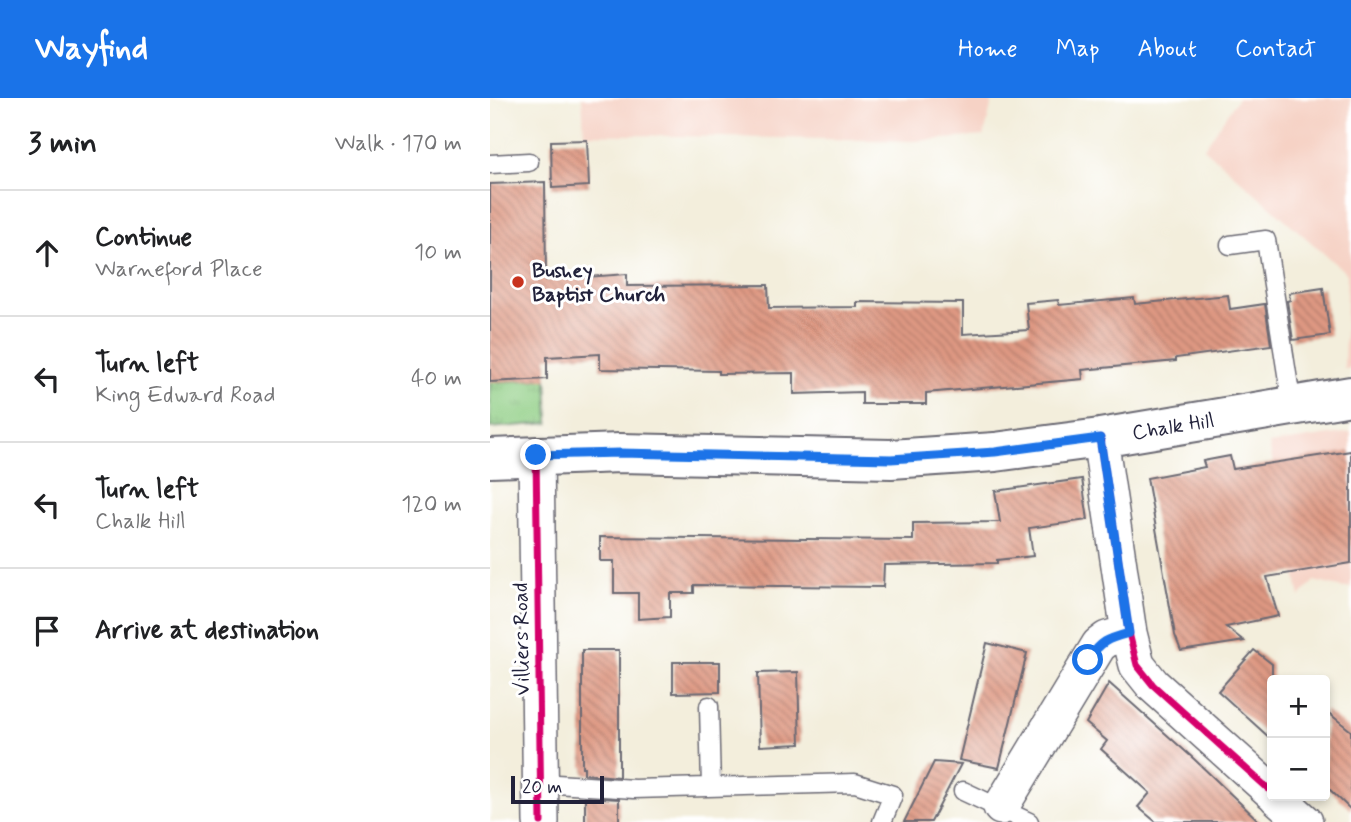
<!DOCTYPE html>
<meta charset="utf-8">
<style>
body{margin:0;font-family:Mynerve,sans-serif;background:#f2f2f2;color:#202124}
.controls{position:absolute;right:21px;bottom:21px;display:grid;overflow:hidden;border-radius:7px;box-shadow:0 4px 10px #0003}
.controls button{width:63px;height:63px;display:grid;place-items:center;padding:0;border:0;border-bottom:2px solid #e0e0e0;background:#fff;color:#202124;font:35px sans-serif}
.scale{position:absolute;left:21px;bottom:18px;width:93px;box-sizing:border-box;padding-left:7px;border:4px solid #22223b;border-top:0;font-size:19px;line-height:24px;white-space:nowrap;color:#22223b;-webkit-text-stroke:5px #fff;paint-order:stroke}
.stop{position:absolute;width:21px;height:21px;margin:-16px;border:5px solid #1a73e8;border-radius:50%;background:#fff}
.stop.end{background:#1a73e8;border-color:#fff;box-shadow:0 2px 7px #0008}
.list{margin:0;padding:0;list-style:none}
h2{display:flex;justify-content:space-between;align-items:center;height:91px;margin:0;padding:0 28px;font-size:30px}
h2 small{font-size:23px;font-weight:400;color:#757577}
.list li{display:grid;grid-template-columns:46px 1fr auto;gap:21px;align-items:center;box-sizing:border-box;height:126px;padding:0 28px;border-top:2px solid #e0e0e0}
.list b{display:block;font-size:26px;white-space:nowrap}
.list p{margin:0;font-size:23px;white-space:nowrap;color:#757577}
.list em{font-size:23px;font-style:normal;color:#757577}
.icon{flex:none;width:38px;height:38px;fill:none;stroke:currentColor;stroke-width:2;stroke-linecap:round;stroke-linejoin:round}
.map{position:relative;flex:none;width:861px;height:724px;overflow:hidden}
header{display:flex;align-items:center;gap:42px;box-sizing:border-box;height:98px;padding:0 35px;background:#1a73e8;color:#fff}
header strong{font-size:33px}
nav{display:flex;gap:38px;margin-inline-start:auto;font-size:24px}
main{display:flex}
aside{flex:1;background:#fff}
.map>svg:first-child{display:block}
.built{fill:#f6d2c5}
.grass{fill:url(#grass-tufts);stroke:#5a7860;stroke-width:2}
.building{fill:url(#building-back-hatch)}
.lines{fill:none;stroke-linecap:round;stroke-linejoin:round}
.lane-casing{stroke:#6b6973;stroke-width:21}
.street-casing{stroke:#6b6973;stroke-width:38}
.primary-casing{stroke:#6b6973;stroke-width:42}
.lane{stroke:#fff;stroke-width:18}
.street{stroke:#fff;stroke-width:35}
.primary{stroke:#fff;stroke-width:38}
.cycleway-casing{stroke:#fff;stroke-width:11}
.cycleway{stroke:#d6006c;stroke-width:7}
.route{stroke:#1a73e8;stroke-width:9}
.poi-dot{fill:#c8321e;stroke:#fff;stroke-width:2.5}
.labels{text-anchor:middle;stroke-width:6;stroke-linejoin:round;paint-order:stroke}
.poi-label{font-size:21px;font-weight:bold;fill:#22223b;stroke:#fff;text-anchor:start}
.street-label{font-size:21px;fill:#22223b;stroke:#fff}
</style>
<header>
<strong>Wayfind</strong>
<nav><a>Home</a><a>Map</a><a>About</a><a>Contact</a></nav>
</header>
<main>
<aside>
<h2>3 min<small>Walk · 170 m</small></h2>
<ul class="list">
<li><svg class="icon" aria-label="ahead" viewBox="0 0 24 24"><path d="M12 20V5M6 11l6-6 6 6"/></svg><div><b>Continue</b><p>Warneford Place</p></div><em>10 m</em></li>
<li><svg class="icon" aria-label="left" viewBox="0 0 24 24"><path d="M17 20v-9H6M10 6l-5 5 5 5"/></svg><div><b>Turn left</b><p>King Edward Road</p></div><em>40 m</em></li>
<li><svg class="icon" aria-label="left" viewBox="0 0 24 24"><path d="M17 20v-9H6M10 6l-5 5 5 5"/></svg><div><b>Turn left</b><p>Chalk Hill</p></div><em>120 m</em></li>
<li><svg class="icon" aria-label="arrive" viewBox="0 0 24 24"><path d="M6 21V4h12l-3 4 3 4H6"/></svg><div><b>Arrive at destination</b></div></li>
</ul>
</aside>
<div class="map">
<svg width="861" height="724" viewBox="0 0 861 724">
<defs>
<pattern id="grass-tufts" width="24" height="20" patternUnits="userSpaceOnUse" patternTransform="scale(1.75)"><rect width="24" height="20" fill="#91cf86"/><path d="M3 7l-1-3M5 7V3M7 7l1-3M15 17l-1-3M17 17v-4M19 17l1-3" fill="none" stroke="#7db175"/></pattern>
<pattern id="building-back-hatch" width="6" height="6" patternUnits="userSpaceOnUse" patternTransform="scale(1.75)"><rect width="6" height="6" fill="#de9882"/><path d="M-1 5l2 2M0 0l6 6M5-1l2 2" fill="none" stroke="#b47c6c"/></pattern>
</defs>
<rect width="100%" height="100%" fill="#fff"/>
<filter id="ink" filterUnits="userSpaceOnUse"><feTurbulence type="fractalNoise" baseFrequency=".0143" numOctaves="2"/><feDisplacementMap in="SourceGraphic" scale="14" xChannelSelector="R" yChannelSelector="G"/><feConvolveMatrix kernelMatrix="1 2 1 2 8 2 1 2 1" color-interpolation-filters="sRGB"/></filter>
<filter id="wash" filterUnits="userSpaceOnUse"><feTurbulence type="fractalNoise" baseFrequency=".00686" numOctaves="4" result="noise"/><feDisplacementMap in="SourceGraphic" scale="28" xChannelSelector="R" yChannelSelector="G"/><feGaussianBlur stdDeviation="1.57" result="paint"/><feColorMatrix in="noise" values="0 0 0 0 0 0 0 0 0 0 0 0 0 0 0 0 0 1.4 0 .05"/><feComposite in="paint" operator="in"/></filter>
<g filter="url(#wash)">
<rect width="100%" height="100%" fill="#f3eedc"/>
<!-- built -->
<path class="built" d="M92,0H503L494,38L424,43L94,36Z
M748,0H861V270L854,271L857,176L714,50Z
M861,334V489L854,490L824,483L810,499L779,346Z"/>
<!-- grass -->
<path class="grass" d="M57,281L59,325L0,330V284Z"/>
<g id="blocks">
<!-- building -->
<path class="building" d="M97,42L99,88L62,90L61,43Z
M55,84L56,182L137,176V188L278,187L279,210L367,209V204L473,205V236L539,232L536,205L568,202L569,207L644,200L645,206L738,197L740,211L775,206L781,247L686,260V263L592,272L593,281L436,295V306H372V294L304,296V275L229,276V273L110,271V256L57,259V281L0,284V86Z
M833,190L840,237L803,242L797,203L800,202L799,195Z
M861,353V465L777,479L788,518L736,529L754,543L691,553L685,537L657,380L715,369L713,363L740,358L743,371Z
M592,381L598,422L539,430L543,458L507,462V465L394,467L393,489L204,487V495H180V519L148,521V495H124V463H110V439L423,442V425L510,424L505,393Z
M497,545L537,555L509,670L469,662Z
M92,552H129V679L94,676V669H92Z
M764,552L782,566V642L728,593Z
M183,564H230V594L183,595Z
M308,574L310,646L270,648L268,575Z
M619,585L704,661L770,724H666L648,709L660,695L611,651L617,643L596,625Z
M835,612L861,633V712L835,687Z
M444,664L471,666L441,724H414Z
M95,699L129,701V724H95Z"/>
</g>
</g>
<g filter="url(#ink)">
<use href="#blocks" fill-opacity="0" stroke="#6b6973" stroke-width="2"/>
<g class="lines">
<defs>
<path id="lane" d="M0,66L39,64
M740,147L776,142L802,308
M219,608L221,689
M51,685L144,691L365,685L403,697L392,724
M473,693L539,724"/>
<path id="street" d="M610,340L639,535L647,567L663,587L782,694
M46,357L51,724
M786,698L815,724
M511,709L609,547L617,541L639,535"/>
<path id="primary" d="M0,360L130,355L401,361L505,354L610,340L861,298"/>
</defs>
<!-- lane casing -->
<use href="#lane" class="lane-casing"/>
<!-- street casing -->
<use href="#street" class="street-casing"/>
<!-- primary casing -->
<use href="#primary" class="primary-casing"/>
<!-- lane -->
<use href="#lane" class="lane"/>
<!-- street -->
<use href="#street" class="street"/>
<!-- primary -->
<use href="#primary" class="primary"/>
<defs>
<path id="cycleway" d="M610,340L639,535L647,567L663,587L782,694
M46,357L51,724"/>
</defs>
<!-- cycleway casing -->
<use href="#cycleway" class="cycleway-casing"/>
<!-- cycleway -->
<use href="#cycleway" class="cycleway"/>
</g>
</g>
<g class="lines" filter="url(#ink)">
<!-- route -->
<path class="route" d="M46,357L130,355L401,361L505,354L610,340L639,535C617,541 611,543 598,562"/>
</g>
<!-- markers -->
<circle class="poi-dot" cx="28" cy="184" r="7"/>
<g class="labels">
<!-- poi labels -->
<g class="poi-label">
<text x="42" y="179">Bushey<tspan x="42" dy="24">Baptist Church</tspan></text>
</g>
<!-- street labels -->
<g class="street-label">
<text transform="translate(683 328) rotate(-9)" y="7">Chalk Hill</text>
<text transform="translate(31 541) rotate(-91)" y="7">Villiers Road</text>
</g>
</g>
</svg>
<div class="controls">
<button>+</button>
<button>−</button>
</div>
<div class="scale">20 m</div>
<div class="stop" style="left:598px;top:562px"></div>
<div class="stop end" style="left:46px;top:357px"></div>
</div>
</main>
